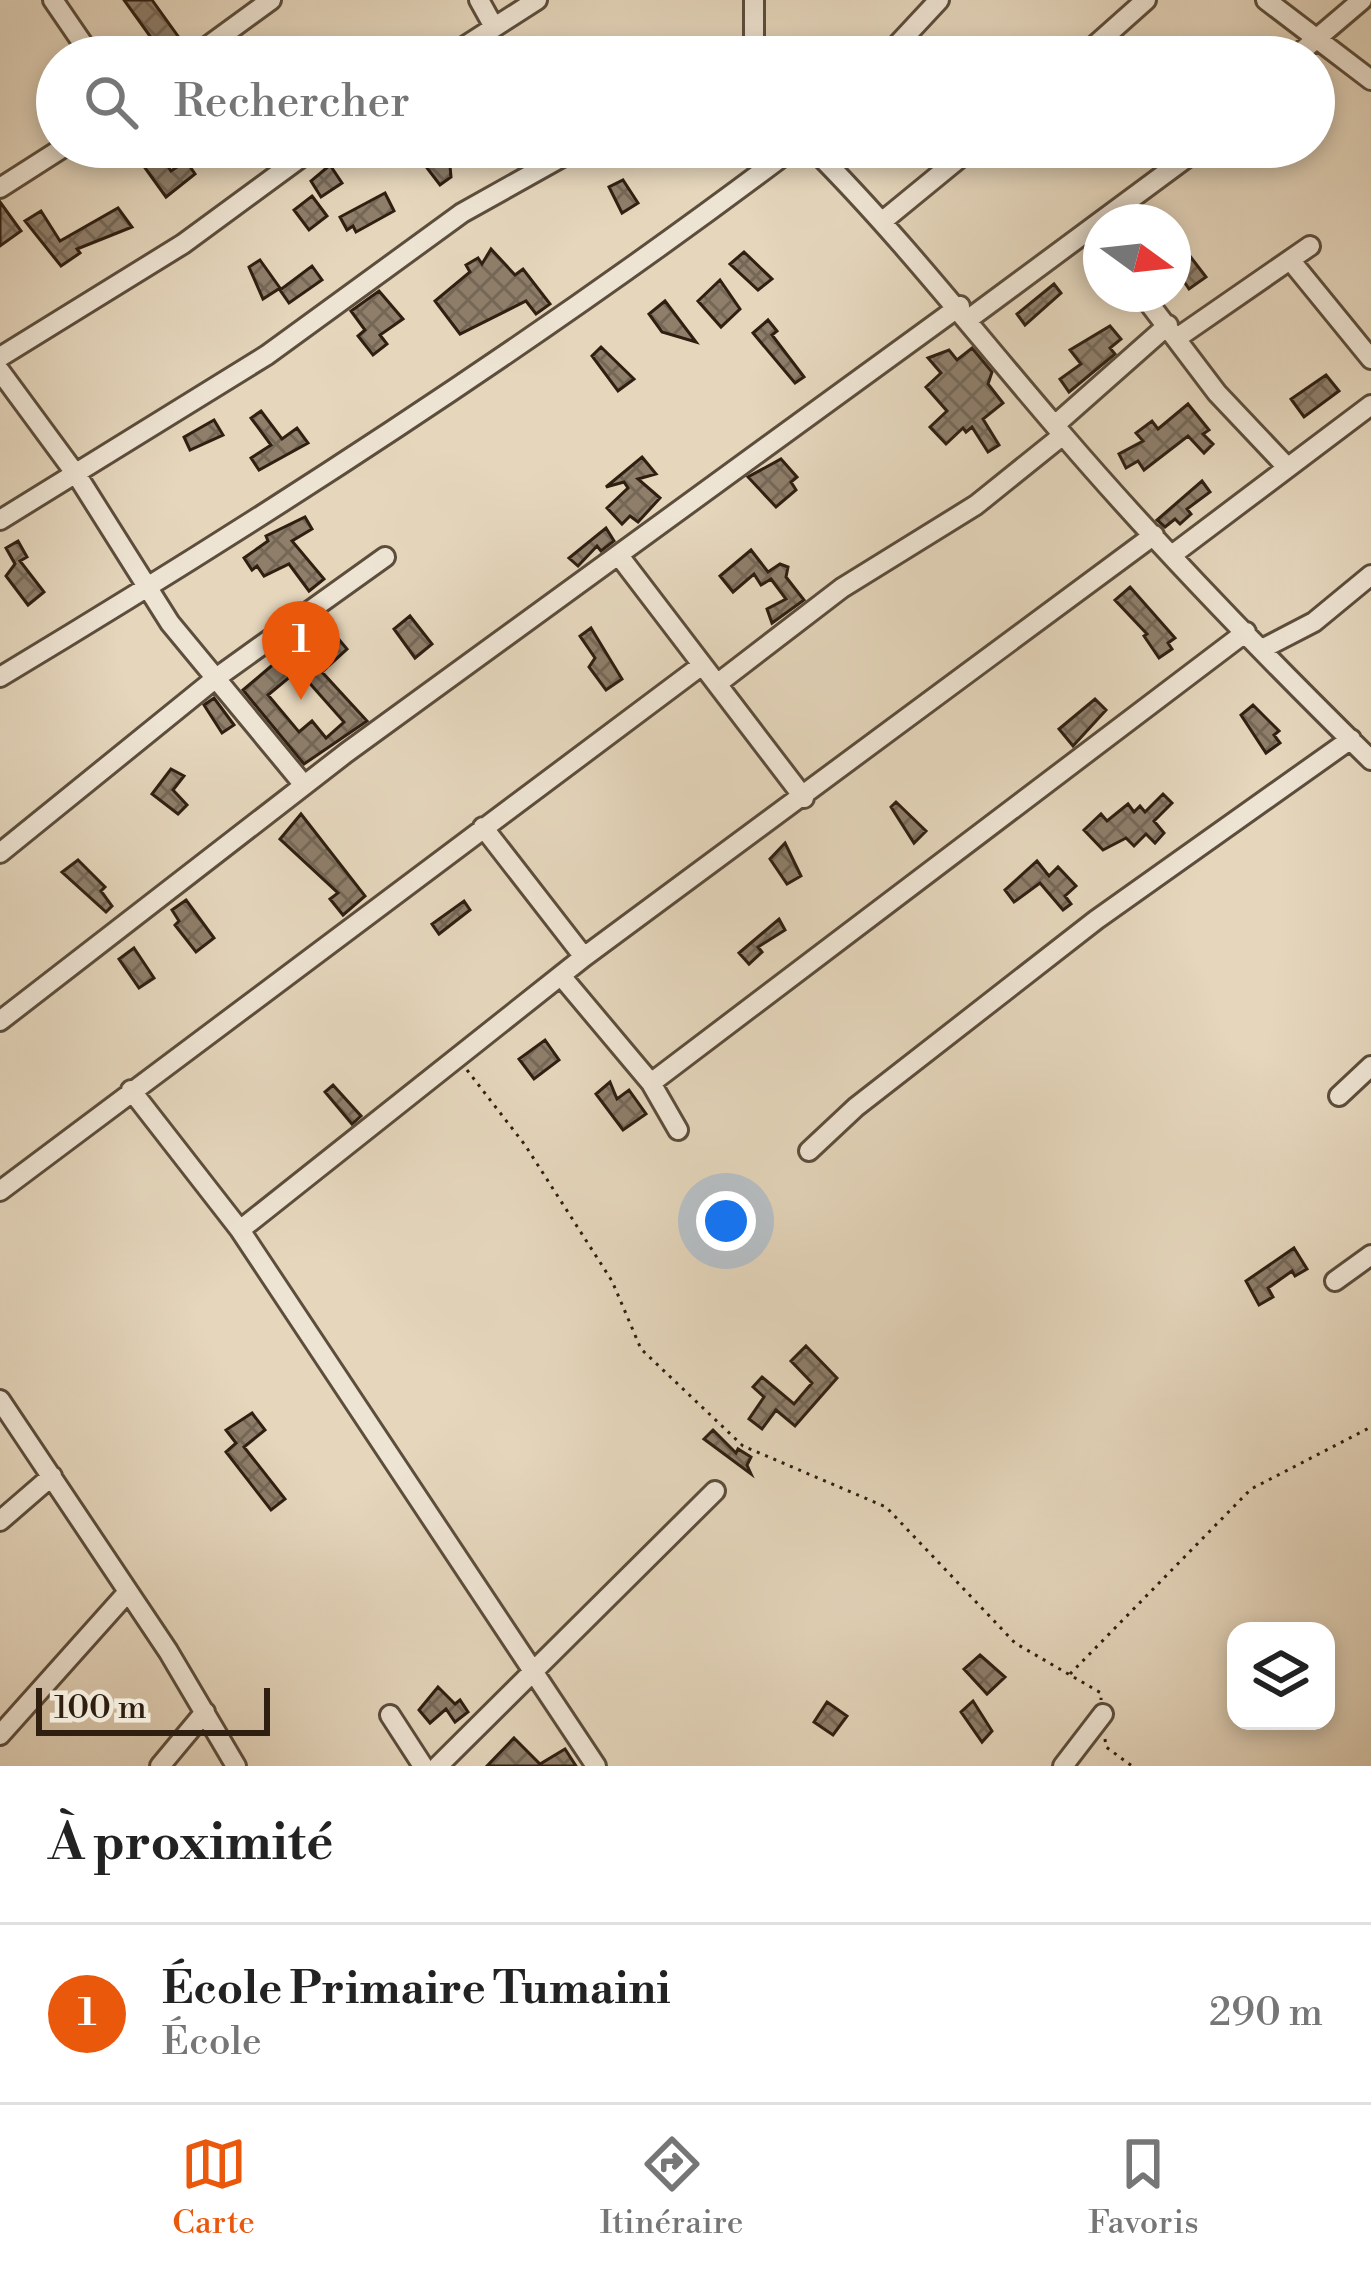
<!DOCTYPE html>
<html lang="fr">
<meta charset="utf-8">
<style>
body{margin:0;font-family:"Libre Bodoni",serif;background:#f6f6f6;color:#222}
.controls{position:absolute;right:36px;bottom:36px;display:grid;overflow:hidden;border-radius:24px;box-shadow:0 6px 18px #0003}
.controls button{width:108px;height:108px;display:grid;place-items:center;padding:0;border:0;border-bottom:3px solid #e0e0e0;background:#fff;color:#222;font:60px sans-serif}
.compass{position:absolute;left:1083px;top:204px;width:108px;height:108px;border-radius:50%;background:#fff;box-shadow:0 6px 18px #0003;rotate:105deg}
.scale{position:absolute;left:36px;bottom:30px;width:234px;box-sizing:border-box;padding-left:12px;border:6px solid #2f1f11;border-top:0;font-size:33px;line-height:42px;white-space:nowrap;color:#2f1f11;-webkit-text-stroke:9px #eee4d3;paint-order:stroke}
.you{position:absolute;left:726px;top:1221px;width:42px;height:42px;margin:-30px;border:9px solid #fff;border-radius:50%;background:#1a73e8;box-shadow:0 0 0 18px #1a73e833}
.badge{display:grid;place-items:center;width:78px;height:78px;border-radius:50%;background:#ea580c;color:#fff;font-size:39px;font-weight:700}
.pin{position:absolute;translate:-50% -99px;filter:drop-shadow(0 3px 6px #0008)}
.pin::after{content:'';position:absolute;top:63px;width:42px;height:36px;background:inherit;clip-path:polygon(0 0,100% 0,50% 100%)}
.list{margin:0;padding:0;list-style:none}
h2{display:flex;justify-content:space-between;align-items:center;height:156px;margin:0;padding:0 48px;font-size:51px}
h2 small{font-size:39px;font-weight:400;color:#767676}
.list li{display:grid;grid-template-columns:78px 1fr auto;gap:36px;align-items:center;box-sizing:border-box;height:180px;padding:0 48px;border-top:3px solid #e0e0e0}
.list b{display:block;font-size:45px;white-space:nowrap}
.list p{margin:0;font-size:39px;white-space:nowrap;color:#767676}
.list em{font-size:39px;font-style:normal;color:#767676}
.icon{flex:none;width:66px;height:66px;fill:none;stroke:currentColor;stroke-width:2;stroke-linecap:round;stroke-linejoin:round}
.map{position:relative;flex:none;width:1371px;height:1766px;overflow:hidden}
.search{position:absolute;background:#fff;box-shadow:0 6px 18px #0003;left:36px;right:36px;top:36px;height:132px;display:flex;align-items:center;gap:30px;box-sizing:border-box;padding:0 42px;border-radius:66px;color:#767676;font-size:45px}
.sheet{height:336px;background:#fff}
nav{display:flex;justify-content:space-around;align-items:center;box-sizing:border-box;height:168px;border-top:3px solid #e0e0e0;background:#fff;font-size:33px;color:#767676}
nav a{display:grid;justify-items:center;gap:6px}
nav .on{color:#ea580c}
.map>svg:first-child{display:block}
.building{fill:url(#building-cross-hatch);stroke:#2f1f11;stroke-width:3;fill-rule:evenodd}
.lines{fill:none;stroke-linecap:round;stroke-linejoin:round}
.minor-casing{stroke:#5c4d3c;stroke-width:24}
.path{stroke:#2f1f11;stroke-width:3;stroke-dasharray:3 6;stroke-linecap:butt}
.minor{stroke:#eee4d3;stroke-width:18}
</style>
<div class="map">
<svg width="1371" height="1766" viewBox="0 0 1371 1766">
<defs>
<pattern id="building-cross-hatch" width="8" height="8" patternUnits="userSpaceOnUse" patternTransform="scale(3)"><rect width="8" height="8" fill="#8e7e6a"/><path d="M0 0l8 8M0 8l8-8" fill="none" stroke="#746756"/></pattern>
</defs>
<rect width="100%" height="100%" fill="#e5d6bc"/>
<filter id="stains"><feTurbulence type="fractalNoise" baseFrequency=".00167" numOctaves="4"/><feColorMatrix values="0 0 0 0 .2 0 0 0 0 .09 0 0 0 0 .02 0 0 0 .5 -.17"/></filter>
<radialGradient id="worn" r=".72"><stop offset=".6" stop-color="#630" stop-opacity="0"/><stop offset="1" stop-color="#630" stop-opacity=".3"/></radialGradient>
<!-- building -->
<path class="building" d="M124,0H152L185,46L165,57Z
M130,147H155L171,171L186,161L195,174L166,197Z
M411,147H473L450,166L451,177L440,185Z
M330,165L342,183L321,197L311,181Z
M623,180L638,203L622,213L609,187Z
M385,193L394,211L356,232L353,226L347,230L340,217Z
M312,196L327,216L309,230L294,210Z
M0,202L21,231L0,246Z
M118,208L132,227L77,249L80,253L61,266L25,221L41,211L60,241Z
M1173,234L1206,277L1189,289L1173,265Z
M491,249L515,275L523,269L550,304L536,314L526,301L460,334L435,301L470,272L466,265L478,258L482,264Z
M744,252L772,279L758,290L730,264Z
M260,260L280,288L263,299L249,267Z
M312,266L322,280L289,303L280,290Z
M720,280L740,309L721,327L698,301Z
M1054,284L1061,293L1025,325L1017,314Z
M379,291L403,319L380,335L387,344L373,355L358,336L365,330L351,311Z
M665,301L696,342L662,332L649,314Z
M768,320L777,331L772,335L804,377L795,383L753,333Z
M1110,326L1121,339L1110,348L1115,354L1069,392L1060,379L1081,364L1070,350Z
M601,347L634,379L618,391L592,356Z
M972,348L992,372L988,384L1003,403L983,419L999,445L988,452L972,427L966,432L963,428L946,444L930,427L947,411L926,387L941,373L928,358L949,350L957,360Z
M1326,375L1339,391L1304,417L1291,399Z
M1188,404L1209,430L1203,434L1213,444L1204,453L1188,436L1144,470L1138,461L1126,468L1119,454L1143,441L1136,433L1152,421L1158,429Z
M261,411L282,439L297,428L308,443L259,470L251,458L271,445L251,418Z
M214,420L223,435L190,450L184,437Z
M642,457L656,474L638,479L660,498L638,522L630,516L622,524L607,508L628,488L624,482L606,487Z
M781,459L797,477L791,482L796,490L776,507L748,477Z
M1202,481L1210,492L1187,509L1191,514L1180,524L1175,519L1165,527L1157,520Z
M305,517L312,529L292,541L324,579L309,591L289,564L264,576L257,566L252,570L244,558L268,541L266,536Z
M606,528L614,541L601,551L597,546L578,566L569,558Z
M18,541L27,557L20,561L44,592L28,605L6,576L15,564L6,548Z
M751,550L768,572L780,564L788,567L786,577L804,600L772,623L767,609L786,599L771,579L761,585L754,574L733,592L720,576Z
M1130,587L1175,638L1168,643L1172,649L1159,658L1144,636L1147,634L1115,600Z
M410,616L432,644L415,658L394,629Z
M591,628L622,679L606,690L589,667L595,658L580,636Z
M336,636L347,649L322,672L367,721L304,764L243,690L289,651L293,657L305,649L312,657ZM298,670L344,722L326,738L312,721L299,732L268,695Z
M214,698L234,725L222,733L204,705Z
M1095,699L1106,710L1073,746L1059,729Z
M1253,705L1279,731L1274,735L1280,743L1266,753L1241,715Z
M171,769L184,776L173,790L187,805L178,814L152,794Z
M1163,794L1172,803L1154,821L1164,833L1155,843L1146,834L1134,846L1126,838L1103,850L1084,830L1101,814L1107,821L1128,804L1134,812L1140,806L1145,812Z
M896,802L926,831L914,843L891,807Z
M301,814L365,896L343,915L330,899L338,893L280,839Z
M785,843L801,876L787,884L770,859Z
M78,860L105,887L101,891L112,906L106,912L62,872Z
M1037,861L1049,876L1058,867L1076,886L1065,896L1071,904L1063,910L1040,883L1014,902L1005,890Z
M186,900L214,938L196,952L175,925L179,921L172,910Z
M464,901L470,910L439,934L432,924Z
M779,919L785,930L758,947L762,952L749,964L739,953Z
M134,948L154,978L139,988L119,959Z
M545,1040L559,1060L534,1079L519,1059Z
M610,1082L617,1099L629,1090L646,1114L623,1130L596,1094Z
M333,1085L361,1116L352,1124L325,1092Z
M1294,1248L1307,1269L1295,1276L1292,1271L1268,1288L1273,1297L1259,1305L1246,1281Z
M806,1346L837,1378L795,1426L776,1410L762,1429L749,1419L764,1397L753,1387L762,1377L794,1404L812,1383L791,1361Z
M252,1413L265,1430L244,1447L285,1499L271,1510L226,1452L236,1443L226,1430Z
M713,1430L736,1453L738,1449L751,1457L747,1465L751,1474L704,1439Z
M980,1655L1005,1677L987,1694L964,1669Z
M438,1687L455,1704L460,1700L468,1712L455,1722L446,1709L430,1723L419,1710Z
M973,1701L992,1731L982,1742L961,1712Z
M827,1702L847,1716L833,1735L814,1722Z
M514,1738L540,1764L565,1749L576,1766H487Z"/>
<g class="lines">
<defs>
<path id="minor" d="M53,0L92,57
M479,0L494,27
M1266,0L1371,80
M193,57L271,0
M448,57L537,0
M728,57H731
M748,57L754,41V0
M886,57L939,0
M1082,57L1146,0
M1295,57L1362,0
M811,147C902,238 979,338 1063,435C1160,548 1265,656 1371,760
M0,188L64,147
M884,220L973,147
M1291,261L1371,359
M1142,294L1217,393L1286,466
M970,318L1201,147
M1177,338L1310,246
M0,357L183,244L315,147
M0,371L78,477L170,623L304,785
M1055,425L1168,325
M0,520L267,355L462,213L580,147
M1172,555L1371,405
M620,557L804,798
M1262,649L1314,622L1371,575
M0,677C273,513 541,339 795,147
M717,684L842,588L976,505L1063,435
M483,827L584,957
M0,853L216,678L385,557
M562,977L651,1083L678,1130
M0,1021L346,753L960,306
M651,1083L1246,632
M131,1090L240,1230L596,1766
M1339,1096L1371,1066
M809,1151L856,1107L1096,920L1351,739
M0,1191L702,665
M240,1230L584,957L1154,535
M1335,1281L1371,1255
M0,1400L168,1651L236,1766
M0,1521L52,1476
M390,1715L423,1766
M0,1735L127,1593
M160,1766L205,1712
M438,1766L715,1491
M1063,1766L1103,1714"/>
</defs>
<!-- minor casing -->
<use href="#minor" class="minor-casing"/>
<!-- path -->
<path class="path" d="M467,1070L525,1145L612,1281L641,1349L743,1446L886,1507L1015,1643L1101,1693V1700
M1070,1674L1251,1489L1371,1427
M1105,1739L1106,1747L1132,1766"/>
<!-- minor -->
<use href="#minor" class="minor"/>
</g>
<rect width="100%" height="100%" filter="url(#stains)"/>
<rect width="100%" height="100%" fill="url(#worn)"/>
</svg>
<div class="controls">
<button><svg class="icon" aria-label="layers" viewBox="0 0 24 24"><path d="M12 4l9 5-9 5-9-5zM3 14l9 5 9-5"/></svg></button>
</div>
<svg class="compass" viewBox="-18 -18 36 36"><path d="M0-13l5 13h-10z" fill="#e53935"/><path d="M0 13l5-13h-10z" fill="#767676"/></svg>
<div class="scale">100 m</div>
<div class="you"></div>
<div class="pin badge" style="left:301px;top:700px">1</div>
<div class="search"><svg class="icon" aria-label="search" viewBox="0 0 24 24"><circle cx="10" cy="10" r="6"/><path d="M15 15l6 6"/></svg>Rechercher</div>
</div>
<section class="sheet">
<h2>À proximité<small></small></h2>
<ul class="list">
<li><span class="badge">1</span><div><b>École Primaire Tumaini</b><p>École</p></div><em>290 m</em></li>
</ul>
</section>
<nav>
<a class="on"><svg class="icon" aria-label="map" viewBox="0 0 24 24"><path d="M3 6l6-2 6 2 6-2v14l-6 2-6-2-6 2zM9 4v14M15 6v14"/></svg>Carte</a>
<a><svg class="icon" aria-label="directions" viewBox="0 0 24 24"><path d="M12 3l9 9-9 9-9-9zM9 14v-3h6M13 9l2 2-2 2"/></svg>Itinéraire</a>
<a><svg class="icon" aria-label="saved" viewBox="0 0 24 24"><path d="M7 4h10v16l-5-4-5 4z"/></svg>Favoris</a>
</nav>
